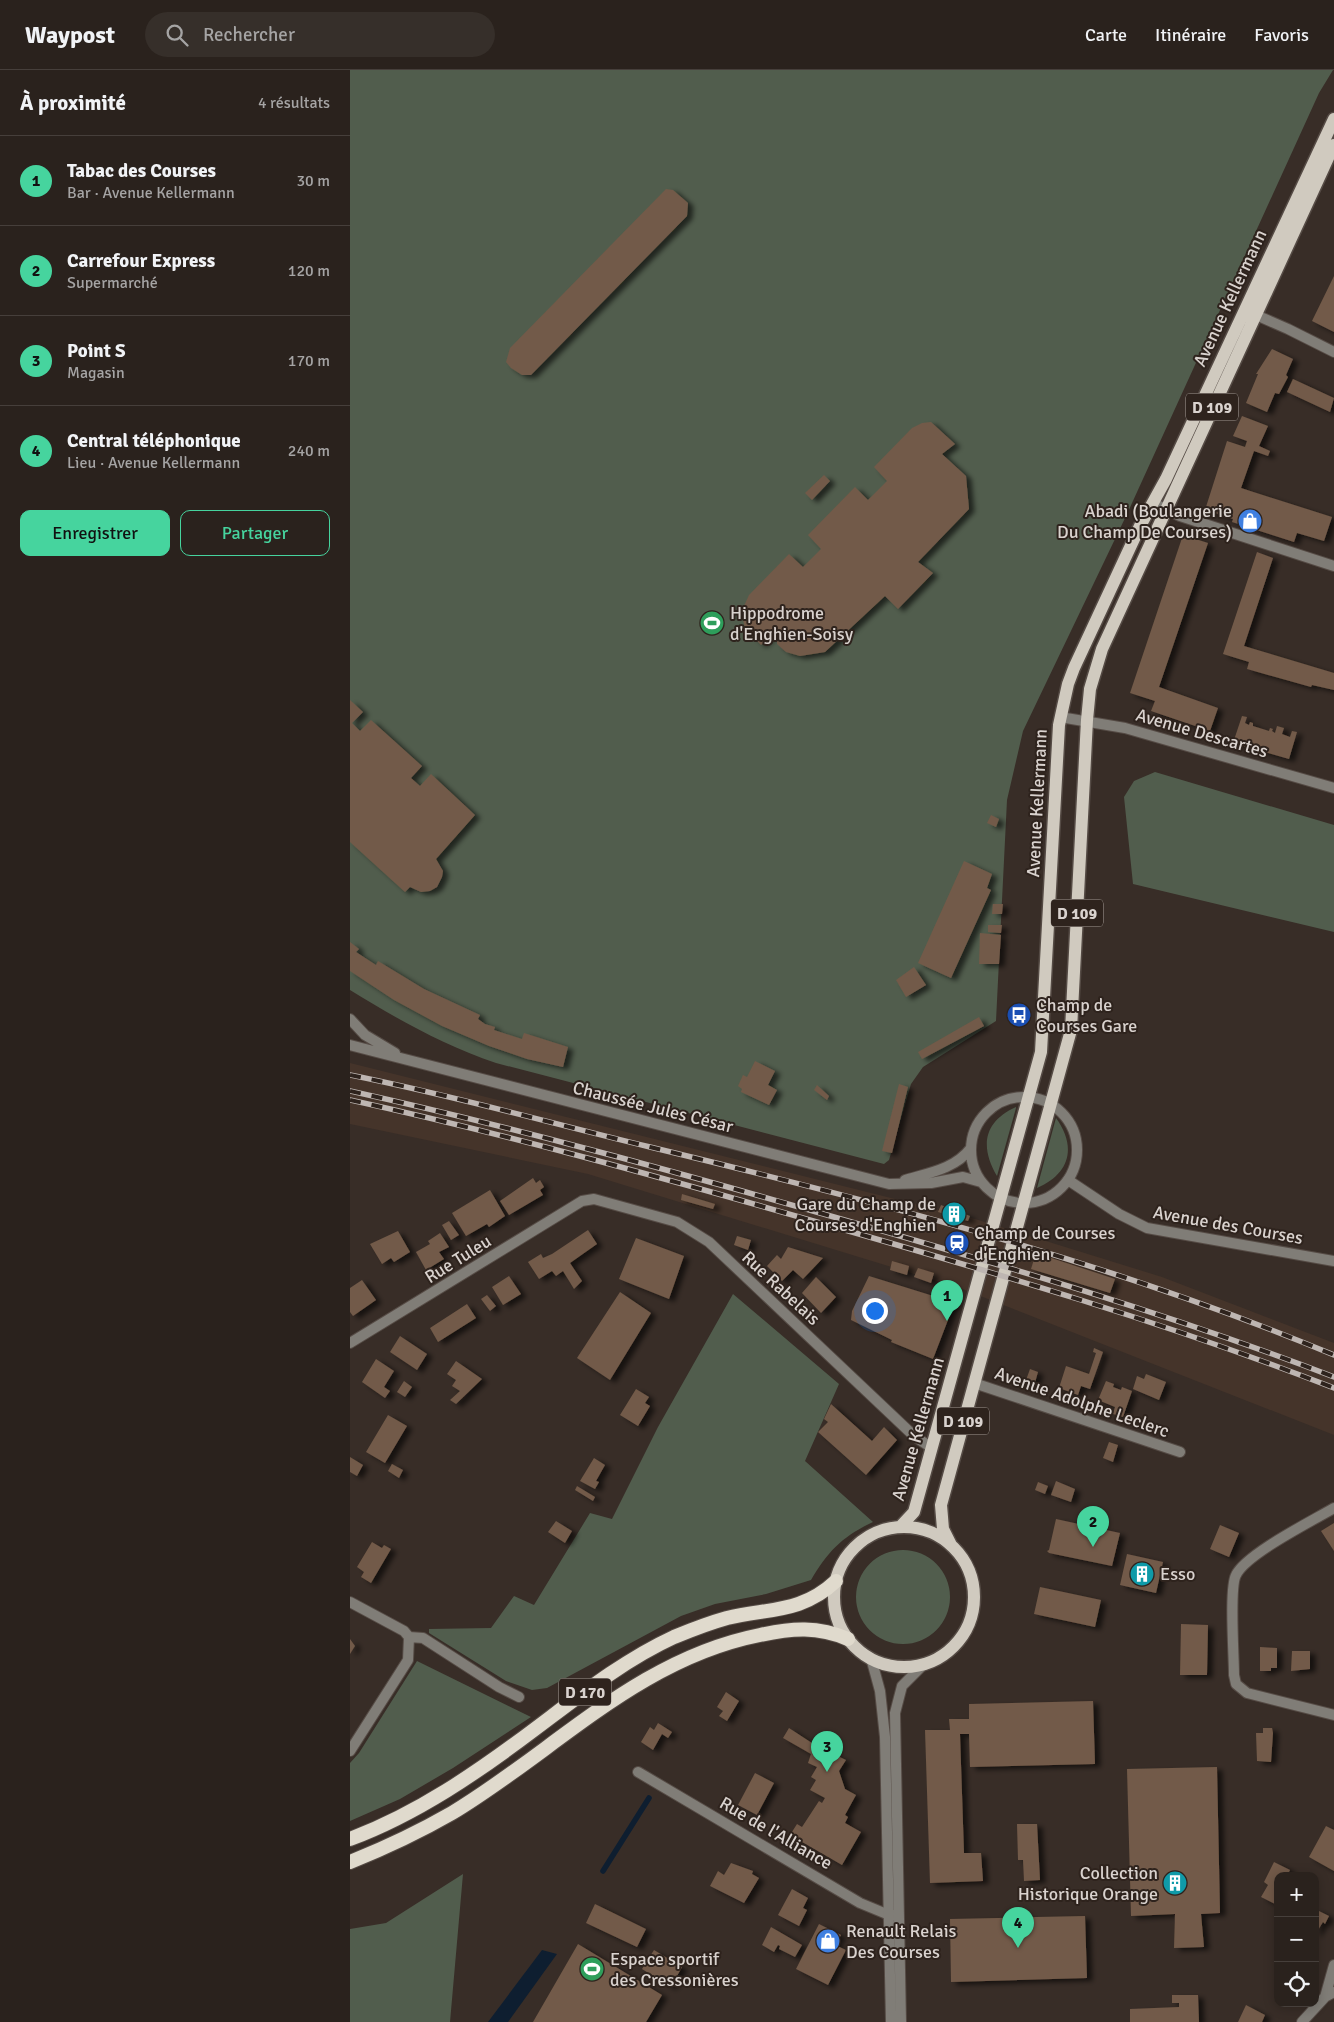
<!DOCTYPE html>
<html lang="fr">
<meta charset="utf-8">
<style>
body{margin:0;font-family:Signika,sans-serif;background:#362f2a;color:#f1f3f6}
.controls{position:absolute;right:15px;bottom:15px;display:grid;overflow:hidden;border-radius:10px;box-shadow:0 2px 12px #0003}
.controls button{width:45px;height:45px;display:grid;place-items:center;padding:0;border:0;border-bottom:1px solid #463f3b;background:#2a221d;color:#f1f3f6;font:25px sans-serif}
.you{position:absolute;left:524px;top:1240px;width:18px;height:18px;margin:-12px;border:4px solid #fff;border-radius:50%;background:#1a73e8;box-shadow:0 0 0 8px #1a73e833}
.badge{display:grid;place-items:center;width:32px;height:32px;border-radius:50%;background:#46d49e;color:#111;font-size:16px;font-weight:700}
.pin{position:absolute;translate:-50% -41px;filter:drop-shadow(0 1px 2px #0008)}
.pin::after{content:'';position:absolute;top:26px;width:18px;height:15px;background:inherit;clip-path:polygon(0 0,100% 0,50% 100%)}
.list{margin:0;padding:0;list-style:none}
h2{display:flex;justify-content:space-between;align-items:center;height:65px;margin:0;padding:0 20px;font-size:21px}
h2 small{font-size:16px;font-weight:400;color:#a5a4a4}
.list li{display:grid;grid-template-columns:32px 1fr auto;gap:15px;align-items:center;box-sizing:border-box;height:90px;padding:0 20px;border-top:1px solid #463f3b}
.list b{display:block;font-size:19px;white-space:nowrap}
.list p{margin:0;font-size:16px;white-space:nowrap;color:#a5a4a4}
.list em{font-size:16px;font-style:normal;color:#a5a4a4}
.actions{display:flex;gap:10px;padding:15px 20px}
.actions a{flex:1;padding:11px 0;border:1px solid #46d49e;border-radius:10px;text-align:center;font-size:18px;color:#46d49e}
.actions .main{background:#46d49e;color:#111}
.icon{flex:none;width:28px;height:28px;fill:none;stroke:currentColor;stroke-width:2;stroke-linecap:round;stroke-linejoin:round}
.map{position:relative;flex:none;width:984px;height:1952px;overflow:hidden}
header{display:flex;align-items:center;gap:30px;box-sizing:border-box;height:70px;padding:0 25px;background:#2a221d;border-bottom:1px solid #463f3b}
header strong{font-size:24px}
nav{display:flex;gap:28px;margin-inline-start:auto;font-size:18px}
.search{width:350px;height:45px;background:#362f2a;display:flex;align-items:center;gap:12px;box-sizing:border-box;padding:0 18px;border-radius:28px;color:#a5a4a4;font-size:19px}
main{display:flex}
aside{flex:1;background:#2a221d}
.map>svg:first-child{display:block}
.built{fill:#45342a}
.green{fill:#515d4d}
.water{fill:#0e1e30}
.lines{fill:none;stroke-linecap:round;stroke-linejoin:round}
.stream{stroke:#0e1e30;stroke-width:5.5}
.building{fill:#725a48;filter:url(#shadow)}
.minor-casing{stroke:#554b45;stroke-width:12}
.tertiary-casing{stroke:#554b45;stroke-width:12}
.primary-casing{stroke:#554b45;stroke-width:15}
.trunk-casing{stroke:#554b45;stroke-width:16}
.minor{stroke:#807d77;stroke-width:10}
.tertiary{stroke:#807d77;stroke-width:10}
.primary{stroke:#d0cabf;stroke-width:12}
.trunk{stroke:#e0dacd;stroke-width:14}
.rail-casing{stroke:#beb6b2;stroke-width:5.5}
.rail{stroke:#2e231d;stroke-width:4;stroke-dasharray:11;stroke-linecap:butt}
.labels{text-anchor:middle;stroke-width:4;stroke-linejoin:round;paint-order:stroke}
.shield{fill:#2e231d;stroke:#a69e99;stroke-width:1}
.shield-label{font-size:16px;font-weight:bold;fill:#d9d2ce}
.street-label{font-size:18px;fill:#d9d2ce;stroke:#2e231d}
.poi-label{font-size:18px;fill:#d9d2ce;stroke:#2e231d;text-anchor:start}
</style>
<header>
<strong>Waypost</strong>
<div class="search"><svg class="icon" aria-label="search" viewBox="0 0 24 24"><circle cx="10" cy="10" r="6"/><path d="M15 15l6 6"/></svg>Rechercher</div>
<nav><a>Carte</a><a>Itinéraire</a><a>Favoris</a></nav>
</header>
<main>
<aside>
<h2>À proximité<small>4 résultats</small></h2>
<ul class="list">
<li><span class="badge">1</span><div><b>Tabac des Courses</b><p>Bar · Avenue Kellermann</p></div><em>30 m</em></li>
<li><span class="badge">2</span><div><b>Carrefour Express</b><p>Supermarché</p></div><em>120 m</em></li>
<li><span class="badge">3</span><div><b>Point S</b><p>Magasin</p></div><em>170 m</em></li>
<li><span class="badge">4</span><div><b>Central téléphonique</b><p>Lieu · Avenue Kellermann</p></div><em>240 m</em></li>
</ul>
<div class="actions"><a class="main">Enregistrer</a><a>Partager</a></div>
</aside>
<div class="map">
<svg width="984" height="1952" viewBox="0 0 984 1952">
<defs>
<filter id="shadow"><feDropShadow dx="5.5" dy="3" stdDeviation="2.5" flood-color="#0009"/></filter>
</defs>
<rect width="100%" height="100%" fill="#382d27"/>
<!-- built -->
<path class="built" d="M0,993L625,1149L812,1207L984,1273V1365L610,1218L238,1104L0,1054Z"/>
<!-- green -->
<path class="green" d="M0,0H983L969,23L777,444L673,661L657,730L646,951L573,997L561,1014L539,1090L534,1094L146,993C93,975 47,949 0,920Z
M805,702L984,755V862L783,814L774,727L784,711Z
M666,1037V1038L647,1106C630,1077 633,1052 666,1037Z
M706,1048C727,1077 720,1104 687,1118Z
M383,1224L489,1314L455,1391L523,1452C493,1466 478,1481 461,1510L416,1524L365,1534L331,1546L197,1618L182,1620L156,1611L79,1563V1559L141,1558L164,1526L184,1535L240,1443L262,1449L308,1357Z
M506 1527a47 47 0 1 1 94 0a47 47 0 1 1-94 0Z
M67,1591L181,1647L103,1698L50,1729L0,1751V1693L9,1683Z
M113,1804L100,1952H0V1859L36,1853Z"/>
<!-- water -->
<path class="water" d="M192,1880L207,1884L158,1952H138Z"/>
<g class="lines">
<!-- stream -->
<path class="stream" d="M253,1801L299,1728"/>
</g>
<!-- building -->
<path class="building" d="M316,119L323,120L338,133L337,146L181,305H172L161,298L156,292L160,278Z
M984,206V262L962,251Z
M922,279L943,289L936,305L938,307L929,324L925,323L917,342L896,333L908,304H906Z
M943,309L984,328L980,342L937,322Z
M892,346L918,356L909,376L920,381L918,386L904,381L891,418L982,447L974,471L947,463L944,472L882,452L883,449L855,440L877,371L895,377L897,371L883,366Z
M581,352L605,374L592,384L616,406L619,439L568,492L583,503L548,539L535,526L475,582L450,586L436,582L427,574V560L411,575L395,558L393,550L394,536L399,525L439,484L453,497L471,479L458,465L505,417L518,430L537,411L524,397L562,358L572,353Z
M474,405L480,411L462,430L455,423Z
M833,465L858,473L809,617L868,638L860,661L801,641L805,631L780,623Z
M907,482L923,488L894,576L984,603V620L962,615L961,617L897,599L899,592L873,584Z
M0,630L13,642L2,653L10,661L21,650L72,696L61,708L70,716L81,704L125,745L86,789L93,801L92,807L87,817L80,821L71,822L60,817L55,822L0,772Z
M892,646L897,647L895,653L899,655L900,652L903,653V656L919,661L920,658L923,659L922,661L925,663L927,656L934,658L932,664L940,667L942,661L947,662L939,689L883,673Z
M641,745L649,749L646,757L637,753Z
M614,791L642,804L637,818L641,820L601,908L568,893Z
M643,834H653L652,844H642Z
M638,855H652L651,863L638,862Z
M630,863L651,865L649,894H629Z
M0,872L9,879L6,882L26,895L28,891L74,919L130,945L128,949L135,954L145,957L144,960L172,969L174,963L218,977L213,997L177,989L139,976L92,956L44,930L0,901Z
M564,897L576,915L556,927L546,910Z
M629,947L634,956L572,989L568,982Z
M405,991L425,1001L418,1015L427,1020L419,1035L391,1022L392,1019L388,1016L393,1005L397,1007Z
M549,1014L558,1017L542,1083L532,1081Z
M467,1015L479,1026L477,1030L464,1020Z
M183,1108L186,1113L190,1110L194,1117L190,1120L193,1125L159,1145L150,1131Z
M140,1120L155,1146L139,1157L137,1154L116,1166L102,1143Z
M332,1124L365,1134L363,1139L331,1130Z
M591,1135L620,1146L618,1151L588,1142Z
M99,1151L109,1165L101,1170L92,1155Z
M238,1160L247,1174L220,1193L232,1211L224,1219L213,1201L206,1206L202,1201L189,1209L178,1192L191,1184L193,1188L202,1184Z
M48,1161L60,1182L44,1192L41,1188L32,1194L20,1174Z
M90,1163L99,1177L89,1182L94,1189L76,1200L66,1182L80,1174L78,1171Z
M387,1166L401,1170L398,1180L384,1175Z
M286,1168L334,1186L319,1229L269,1209Z
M438,1177L473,1188L453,1209L443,1200L432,1211L417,1196L427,1185L431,1189Z
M686,1183L765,1209L760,1223L681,1199Z
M542,1191L559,1196L557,1205L540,1200Z
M568,1198L584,1203L581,1213L564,1207Z
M159,1206L171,1224L153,1235L142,1217Z
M519,1206L593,1229L594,1225L606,1229L583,1289L541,1272L542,1270L501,1250L502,1241Z
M466,1207L486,1227L471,1243L452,1223Z
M12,1210L26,1230L3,1246L0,1242V1218Z
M270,1222L301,1243L260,1310L227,1288Z
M137,1225L146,1236L140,1241L131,1229Z
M117,1234L126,1248L88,1272L80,1258Z
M50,1266L77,1284L67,1300L40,1282Z
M744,1278L753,1282L740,1319L731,1316L728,1325L709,1318L716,1296L739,1304L746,1283L743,1282Z
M26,1289L44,1301L34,1317L40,1321L35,1328L12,1312Z
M106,1291L132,1309L106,1334L100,1330L110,1321L102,1316L106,1310L97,1304Z
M680,1299L688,1302L684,1316L675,1313Z
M796,1304L816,1312L809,1330L783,1319L787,1306L794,1309Z
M54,1311L62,1317L55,1327L47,1322Z
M756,1311L764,1314L763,1317L771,1320L772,1317L782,1321L773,1347L763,1344L765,1337L748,1330Z
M286,1319L299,1327L295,1333L300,1336L288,1356L270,1345Z
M481,1334L522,1371L534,1357L547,1370L516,1405L468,1362L478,1352L474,1349Z
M38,1345L57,1356L35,1393L16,1382Z
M759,1372L768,1375L763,1392L753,1388Z
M0,1387L13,1395L7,1406L0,1402Z
M244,1388L255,1395L246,1411L249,1412L245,1419L230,1411Z
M42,1394L53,1400L49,1408L38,1401Z
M706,1411L725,1419L721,1432L701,1425Z
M688,1412L698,1416L695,1424L685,1420Z
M227,1416L245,1427L243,1431L225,1420Z
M706,1449L770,1463L762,1496L699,1483L697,1481L699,1480Z
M206,1451L222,1461L215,1473L198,1462Z
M984,1453V1481L971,1461Z
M870,1455L889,1463L879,1487L860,1479Z
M22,1472L32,1478L34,1475L41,1479L21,1513L11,1507L14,1502L7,1497Z
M777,1484L813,1492L806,1523L770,1515Z
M690,1517L751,1530L745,1557L684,1544Z
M831,1554L858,1555L857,1605H830Z
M0,1569L5,1576L0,1584Z
M910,1577L927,1578V1598H921V1601H910Z
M942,1581H960V1599L941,1601Z
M376,1622L389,1631L377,1651L369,1646L373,1641L367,1637Z
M743,1631L745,1694L620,1697L619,1664H610L614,1783H631L633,1811L580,1813L575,1660H600L599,1649H619V1634Z
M308,1653L322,1662L318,1668L312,1664L303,1680L291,1672L300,1657L304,1660Z
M439,1658L465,1675L496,1690L489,1701L495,1719L506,1725L495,1745L498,1747L495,1753L511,1762L492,1795L440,1765L447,1754L452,1757L469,1731L472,1733L475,1728L460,1720L466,1710L461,1707L467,1697L458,1693L461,1684L433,1668Z
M913,1658H922L923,1663L921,1692L907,1691L906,1663H913Z
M867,1697L870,1843L851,1844L854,1877L824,1878L825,1844L781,1846L777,1699Z
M405,1703L424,1713L407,1745L388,1735Z
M667,1754H687L690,1810L674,1811L673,1790H668Z
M976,1756L984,1760V1801L959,1787Z
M924,1792L940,1800L937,1806H928L927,1835L911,1827L918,1815L914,1812Z
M381,1793L403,1801L402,1804L409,1808L394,1833L360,1816L368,1801L374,1805Z
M442,1819L458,1828L453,1838L457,1840L449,1856L428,1845Z
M245,1834L296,1859L287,1877L236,1853Z
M965,1839L979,1846L975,1854L973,1852L965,1865Z
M735,1846L737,1908L601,1912L600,1849Z
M469,1854L491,1865L485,1875L496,1880L478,1915L446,1899Z
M421,1857L452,1875L445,1887L429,1879L430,1876L428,1875L424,1882L412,1875Z
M228,1874L312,1925L296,1952H183Z
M304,1880L332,1897L321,1917L292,1899Z
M822,1925H848L849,1952H780V1939L829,1937V1933H822Z
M896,1935L915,1945L912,1952H888Z"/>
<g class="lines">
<defs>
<path id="minor" d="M899,244L906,245L938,259L984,282
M803,433L830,446L984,496
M710,647L775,658L984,718
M718,1110L769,1144L797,1158L984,1191
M0,1273L232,1131L244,1129L327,1152L359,1172L564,1366L582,1378
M624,1313L830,1382
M984,1438C962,1451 896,1484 886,1505C879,1518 884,1585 884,1605L886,1614L897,1623L984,1645
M0,1532L54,1561L59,1567L73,1568L149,1617L169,1627
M0,1681L58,1590L59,1567
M288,1702L510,1833L539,1845H547
M975,1927L984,1895
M952,1952L975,1927L984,1922"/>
<path id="tertiary" d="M0,949L15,965L45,983
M0,975L539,1114L581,1113L613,1107L631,1112
M621 1080a53 53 0 1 1 106 0a53 53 0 1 1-106 0Z
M555,1110C579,1103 605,1099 621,1078
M521,1588L530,1621L535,1667L541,1952
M551,1952L545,1643L552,1616L575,1593"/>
<path id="primary" d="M550,1457L564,1442L691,982L709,655L718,614L724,598L790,456L816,409L984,49
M484 1527a70 70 0 1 1 140 0a70 70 0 1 1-140 0Z
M601,1475L593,1459L591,1435L721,960L737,650L740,619L752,579L984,75"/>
<path id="trunk" d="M0,1769C67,1744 128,1702 185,1659C229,1626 274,1590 324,1567C341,1560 359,1553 377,1548C419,1538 452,1543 486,1511
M0,1792C35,1778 69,1762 102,1743C205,1681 288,1589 410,1565C442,1558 468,1556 498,1569"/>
</defs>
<!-- minor casing -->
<use href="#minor" class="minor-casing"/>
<!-- tertiary casing -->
<use href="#tertiary" class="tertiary-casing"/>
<!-- primary casing -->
<use href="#primary" class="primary-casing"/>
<!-- trunk casing -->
<use href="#trunk" class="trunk-casing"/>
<!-- minor -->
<use href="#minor" class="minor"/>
<!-- tertiary -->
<use href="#tertiary" class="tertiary"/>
<!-- primary -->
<use href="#primary" class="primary"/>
<!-- trunk -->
<use href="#trunk" class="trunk"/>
<defs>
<path id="rail" d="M0,1005C101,1025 200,1053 300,1077C533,1133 763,1193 984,1285
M0,1021C163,1057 323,1101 484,1147C652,1195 820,1244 984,1307
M0,1030C160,1065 317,1109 474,1154C646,1203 817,1253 984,1318"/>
</defs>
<!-- rail casing -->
<use href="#rail" class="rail-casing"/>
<!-- rail -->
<use href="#rail" class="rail"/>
</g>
<!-- icons -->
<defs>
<symbol id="shop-disc" viewBox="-11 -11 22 22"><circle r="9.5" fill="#3f7fe0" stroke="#2e231d"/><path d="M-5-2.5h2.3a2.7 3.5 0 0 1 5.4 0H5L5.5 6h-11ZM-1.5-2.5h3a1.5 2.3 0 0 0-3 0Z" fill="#fff"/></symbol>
<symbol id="stadium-disc" viewBox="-11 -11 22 22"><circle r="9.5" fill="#2e9e5b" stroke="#2e231d"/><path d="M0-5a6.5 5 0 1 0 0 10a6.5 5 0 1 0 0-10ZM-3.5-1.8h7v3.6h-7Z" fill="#fff"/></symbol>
<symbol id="bus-disc" viewBox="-11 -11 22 22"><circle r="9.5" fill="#1a4fb4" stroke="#2e231d"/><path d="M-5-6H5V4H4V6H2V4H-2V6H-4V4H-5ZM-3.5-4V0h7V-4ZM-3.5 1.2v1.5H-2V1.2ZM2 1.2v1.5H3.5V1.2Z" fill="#fff"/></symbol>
<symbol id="building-disc" viewBox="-11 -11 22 22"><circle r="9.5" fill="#0f9aa8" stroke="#2e231d"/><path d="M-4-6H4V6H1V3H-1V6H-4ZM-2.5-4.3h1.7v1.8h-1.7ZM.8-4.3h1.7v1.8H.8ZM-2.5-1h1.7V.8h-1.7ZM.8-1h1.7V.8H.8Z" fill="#fff"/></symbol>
<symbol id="station-disc" viewBox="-11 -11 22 22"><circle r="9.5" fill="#1a4fb4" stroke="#2e231d"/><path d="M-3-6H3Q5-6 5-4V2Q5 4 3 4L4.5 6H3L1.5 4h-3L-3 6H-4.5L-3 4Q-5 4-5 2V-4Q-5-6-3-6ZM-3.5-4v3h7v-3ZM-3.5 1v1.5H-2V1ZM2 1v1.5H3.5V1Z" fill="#fff"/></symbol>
</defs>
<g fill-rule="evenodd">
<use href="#shop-disc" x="886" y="437" width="28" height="28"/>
<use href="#stadium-disc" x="348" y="539" width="28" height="28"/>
<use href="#bus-disc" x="655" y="931" width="28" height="28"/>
<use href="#building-disc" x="590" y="1130" width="28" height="28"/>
<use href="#station-disc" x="593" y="1159" width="28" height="28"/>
<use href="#building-disc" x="778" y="1490" width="28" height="28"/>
<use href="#building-disc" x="811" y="1799" width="28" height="28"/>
<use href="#shop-disc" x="464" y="1857" width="28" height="28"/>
<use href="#stadium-disc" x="228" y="1885" width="28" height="28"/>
</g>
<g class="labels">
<!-- shield labels -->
<g class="shield">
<rect x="836" y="323.5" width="52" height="27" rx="4"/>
<rect x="701" y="829.5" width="52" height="27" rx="4"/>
<rect x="587" y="1337.5" width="52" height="27" rx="4"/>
<rect x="209" y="1608.5" width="52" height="27" rx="4"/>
</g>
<g class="shield-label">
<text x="862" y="343">D 109</text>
<text x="727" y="849">D 109</text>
<text x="613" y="1357">D 109</text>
<text x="235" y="1628">D 170</text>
</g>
<!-- street labels -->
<g class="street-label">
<text transform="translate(880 228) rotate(-65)" y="6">Avenue Kellermann</text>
<text transform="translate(852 663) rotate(16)" y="6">Avenue Descartes</text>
<text transform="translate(687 733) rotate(-87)" y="6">Avenue Kellermann</text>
<text transform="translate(303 1037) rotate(14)" y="6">Chaussée Jules César</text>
<text transform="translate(878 1155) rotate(10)" y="6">Avenue des Courses</text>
<text transform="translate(108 1189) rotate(-32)" y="6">Rue Tuleu</text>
<text transform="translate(431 1218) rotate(43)" y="6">Rue Rabelais</text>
<text transform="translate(732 1332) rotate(19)" y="6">Avenue Adolphe Leclerc</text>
<text transform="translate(568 1359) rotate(-74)" y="6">Avenue Kellermann</text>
<text transform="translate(426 1763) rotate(30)" y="6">Rue de l'Alliance</text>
</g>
<!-- poi labels -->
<g class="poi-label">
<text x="882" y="447" text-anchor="end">Abadi (Boulangerie<tspan x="882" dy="21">Du Champ De Courses)</tspan></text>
<text x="380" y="549">Hippodrome<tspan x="380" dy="21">d'Enghien-Soisy</tspan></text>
<text x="686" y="941">Champ de<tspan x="686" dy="21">Courses Gare</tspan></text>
<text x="586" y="1140" text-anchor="end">Gare du Champ de<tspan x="586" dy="21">Courses d'Enghien</tspan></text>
<text x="624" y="1169">Champ de Courses<tspan x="624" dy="21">d'Enghien</tspan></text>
<text x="810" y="1510">Esso</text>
<text x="808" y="1809" text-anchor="end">Collection<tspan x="808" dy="21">Historique Orange</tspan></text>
<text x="496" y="1867">Renault Relais<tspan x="496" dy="21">Des Courses</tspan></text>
<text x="260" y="1895">Espace sportif<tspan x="260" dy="21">des Cressonières</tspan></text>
</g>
</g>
</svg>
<div class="controls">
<button>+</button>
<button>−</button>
<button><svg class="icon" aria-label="locate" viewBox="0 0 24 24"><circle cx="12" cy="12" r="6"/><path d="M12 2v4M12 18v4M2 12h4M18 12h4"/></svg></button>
</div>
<div class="you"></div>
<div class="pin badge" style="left:597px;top:1251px">1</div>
<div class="pin badge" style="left:743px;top:1477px">2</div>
<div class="pin badge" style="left:477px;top:1702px">3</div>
<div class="pin badge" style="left:668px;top:1878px">4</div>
</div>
</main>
